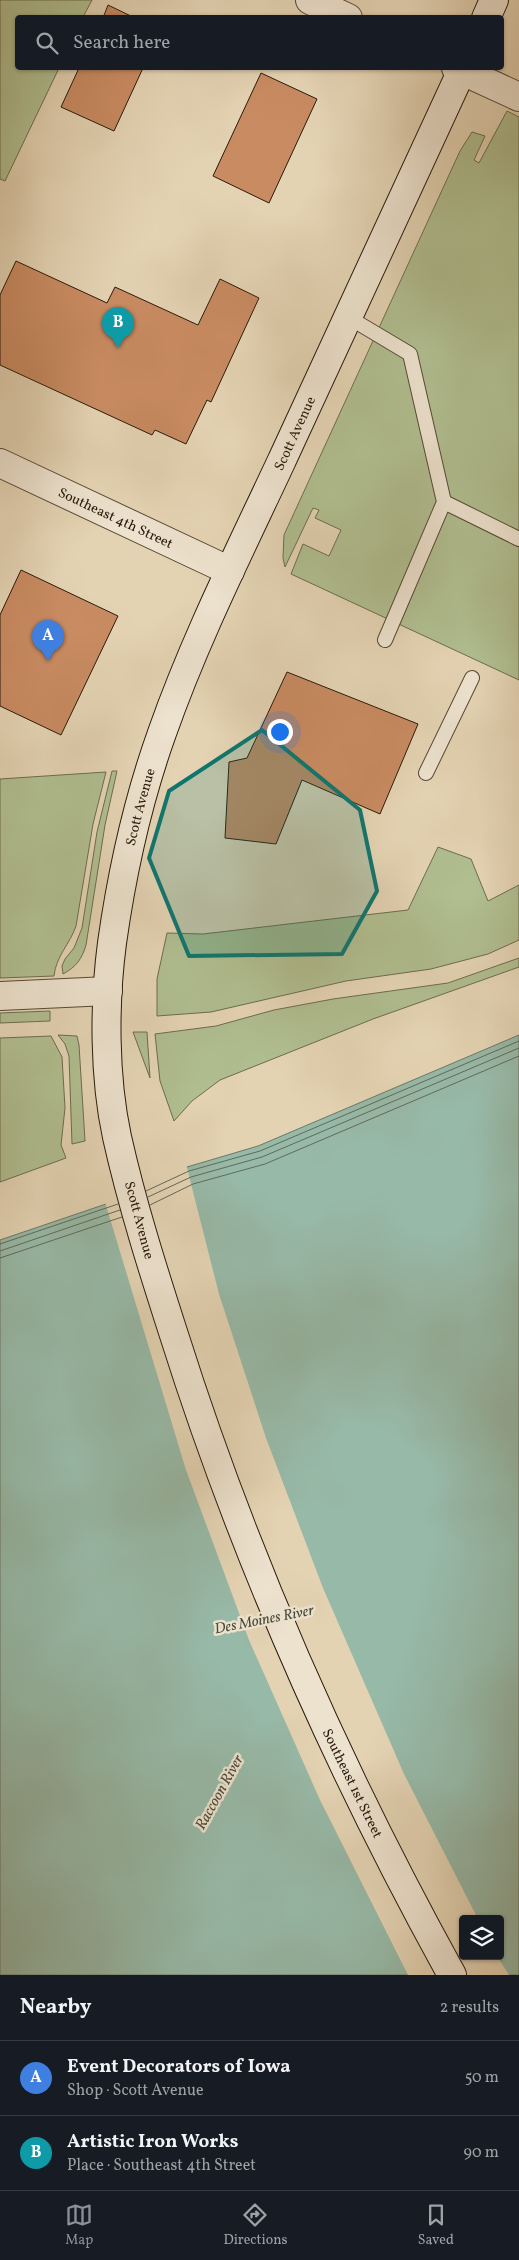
<!DOCTYPE html>
<meta charset="utf-8">
<style>
body{margin:0;font-family:Vollkorn,serif;background:#242831;color:#f1f3f6}
.controls{position:absolute;right:15px;bottom:15px;display:grid;overflow:hidden;border-radius:5px;box-shadow:0 1px 4px #0004}
.controls button{width:45px;height:45px;display:grid;place-items:center;padding:0;border:0;border-bottom:1px solid #363941;background:#171b24;color:#f1f3f6;font:25px sans-serif}
.you{position:absolute;left:279px;top:731px;width:18px;height:18px;margin:-12px;border:4px solid #fff;border-radius:50%;background:#1a73e8;box-shadow:0 0 0 8px #1a73e833}
.badge{display:grid;place-items:center;width:32px;height:32px;border-radius:50%;background:#8c9099;color:#fff;font-size:16px;font-weight:700}
.pin{position:absolute;translate:-50% -41px;filter:drop-shadow(0 1px 2px #0008)}
.pin::after{content:'';position:absolute;top:26px;width:18px;height:15px;background:inherit;clip-path:polygon(0 0,100% 0,50% 100%)}
.list{margin:0;padding:0;list-style:none}
h2{display:flex;justify-content:space-between;align-items:center;height:65px;margin:0;padding:0 20px;font-size:21px}
h2 small{font-size:16px;font-weight:400;color:#9ea1a6}
.list li{display:grid;grid-template-columns:32px 1fr auto;gap:15px;align-items:center;box-sizing:border-box;height:75px;padding:0 20px;border-top:1px solid #363941}
.list b{display:block;font-size:19px;white-space:nowrap}
.list p{margin:0;font-size:16px;white-space:nowrap;color:#9ea1a6}
.list em{font-size:16px;font-style:normal;color:#9ea1a6}
.icon{flex:none;width:28px;height:28px;fill:none;stroke:currentColor;stroke-width:2;stroke-linecap:round;stroke-linejoin:round}
.map{position:relative;flex:none;width:519px;height:1975px;overflow:hidden}
.search{position:absolute;background:#171b24;box-shadow:0 1px 4px #0004;left:15px;right:15px;top:15px;height:55px;display:flex;align-items:center;gap:12px;box-sizing:border-box;padding:0 18px;border-radius:5px;color:#9ea1a6;font-size:19px}
.sheet{height:215px;background:#171b24}
nav{display:flex;justify-content:space-around;align-items:center;box-sizing:border-box;height:70px;border-top:1px solid #363941;background:#171b24;font-size:14px;color:#9ea1a6}
nav a{display:grid;justify-items:center;gap:2px}
nav .on{color:#8c9099}
.map>svg:first-child{display:block}
.green{fill:#b0be90;stroke:#6c6c4e}
.water{fill:#97b9a7;stroke:#6b7969;fill-rule:evenodd}
.pier{fill:#e4d3b3}
.lines{fill:none;stroke-linecap:round;stroke-linejoin:round}
.shore{stroke:#606a59;stroke-width:1}
.building{fill:#c98b62;stroke:#281a0b}
.lane-casing{stroke:#574835;stroke-width:16}
.street-casing{stroke:#574835;stroke-width:30}
.secondary-casing{stroke:#281a0b;stroke-width:30}
.lane{stroke:#ede2ce;stroke-width:14}
.street{stroke:#ede2ce;stroke-width:28}
.secondary{stroke:#ede2ce;stroke-width:28}
.marked{fill:#0f766e;fill-opacity:0.2;stroke:#0f766e;stroke-width:4;stroke-linejoin:round}
.labels{text-anchor:middle;stroke-width:5;stroke-linejoin:round;paint-order:stroke}
.street-label{font-size:14px;fill:#281a0b;stroke:#ede2ce}
.water-label{font-size:15px;font-style:italic;fill:#494a3a;stroke:#ede2ce}
</style>
<div class="map">
<svg width="519" height="1975" viewBox="0 0 519 1975">
<rect width="100%" height="100%" fill="#e4d3b3"/>
<filter id="stains"><feTurbulence type="fractalNoise" baseFrequency=".004" numOctaves="4"/><feColorMatrix values="0 0 0 0 .2 0 0 0 0 .09 0 0 0 0 .02 0 0 0 .5 -.17"/></filter>
<radialGradient id="worn" r=".72"><stop offset=".6" stop-color="#630" stop-opacity="0"/><stop offset="1" stop-color="#630" stop-opacity=".3"/></radialGradient>
<!-- green -->
<path class="green" d="M0,0H92L83,17L18,18V68H59L5,181L0,179Z
M507,111L519,117V680L291,574L303,544L329,556L341,530L315,518L319,510L313,508L285,567L283,558L284,535L460,151L472,132L485,136L474,160L479,163Z
M112,771H117L105,825L86,945C82,959 76,967 63,974L62,966L65,959L74,948L82,928L97,832Z
M106,772L93,824L76,926C70,944 56,956 54,976L0,978V779Z
M438,847L471,859L488,901L519,885V940L488,954L431,969L346,981L211,1012L157,1016V979L167,933L203,934L408,910Z
M519,958V967L373,1019L220,1080L192,1101L174,1121L160,1081L155,1034L216,1026L274,1010L333,999L448,983Z
M50,1011V1021L0,1023V1013Z
M133,1032H147L150,1078Z
M58,1035L77,1036L79,1045L85,1141L72,1144L69,1056L65,1044Z
M51,1036L62,1057L65,1108L61,1145L66,1158L0,1182V1038Z"/>
<!-- water -->
<path class="water" d="M519,1035V1975H0V1240L106,1204L187,1167L258,1146ZM463,1919H500V1956H463Z"/>
<!-- pier -->
<path class="pier" d="M186,1164L219,1294L266,1438L323,1588L404,1774L478,1919H463V1956H497L509,1975H408L320,1800L249,1640L186,1470L105,1202Z"/>
<g class="lines">
<!-- shore -->
<path class="shore" d="M146,1191L189,1171L260,1151L519,1041
M148,1197L191,1177L262,1157L519,1048
M150,1205L193,1184L265,1164L519,1056
M0,1244L118,1204
M0,1251L120,1210
M0,1258L122,1217"/>
</g>
<!-- building -->
<path class="building" d="M108,5L135,18H103Z
M79,68H143L114,131L61,107Z
M261,73L317,99L269,203L213,176Z
M16,261L107,303L115,287L198,325L220,279L259,298L211,402L207,400L186,444L155,430L152,435L0,365V295Z
M21,570L118,616L61,735L0,706V615Z
M287,672L418,724L380,814L302,780L276,844L225,838L229,762L247,758Z"/>
<g class="lines">
<defs>
<path id="lane" d="M348,317L410,354L444,502L519,539
M385,640L444,502
M426,773L472,678"/>
<g id="street">
<path d="M310,0L348,18"/>
<path d="M456,68L519,97"/>
<path id="s1" d="M0,463L230,571"/>
<path d="M0,996L108,991"/>
</g>
<g id="secondary">
<path d="M486,18L494,0"/>
<path id="s2" d="M452,1975C338,1769 245,1560 174,1335C153,1270 132,1204 117,1137C104,1077 104,1004 112,943C122,872 138,800 162,733C195,639 240,550 282,460C342,329 402,198 463,68"/>
</g>
</defs>
<!-- lane casing -->
<use href="#lane" class="lane-casing"/>
<!-- street casing -->
<use href="#street" class="street-casing"/>
<!-- secondary casing -->
<use href="#secondary" class="secondary-casing"/>
<!-- lane -->
<use href="#lane" class="lane"/>
<!-- street -->
<use href="#street" class="street"/>
<!-- secondary -->
<use href="#secondary" class="secondary"/>
</g>
<!-- marked area -->
<path class="marked" d="M262,730L360,810L377,891L342,954L189,956L149,858L169,791Z"/>
<g class="labels">
<!-- street labels -->
<g class="street-label">
<text dy="5" stroke="none"><textPath href="#s2" startOffset="1644">Scott Avenue</textPath></text>
<text dy="5" stroke="none"><textPath href="#s1" startOffset="128">Southeast 4th Street</textPath></text>
<text dy="5" stroke="none"><textPath href="#s2" startOffset="1239">Scott Avenue</textPath></text>
<text transform="translate(140 1220) rotate(75)" y="5">Scott Avenue</text>
<text transform="translate(353 1783) rotate(64)" y="5">Southeast 1st Street</text>
</g>
<!-- water labels -->
<g class="water-label">
<text transform="translate(264 1619) rotate(-11)" y="5">Des Moines River</text>
<text transform="translate(219 1792) rotate(-61)" y="5">Raccoon River</text>
</g>
</g>
<rect width="100%" height="100%" filter="url(#stains)"/>
<rect width="100%" height="100%" fill="url(#worn)"/>
</svg>
<div class="controls">
<button><svg class="icon" aria-label="layers" viewBox="0 0 24 24"><path d="M12 4l9 5-9 5-9-5zM3 14l9 5 9-5"/></svg></button>
</div>
<div class="you"></div>
<div class="pin badge" style="left:48px;top:661px;background:#3f7fe0">A</div>
<div class="pin badge" style="left:118px;top:348px;background:#0f9aa8">B</div>
<div class="search"><svg class="icon" aria-label="search" viewBox="0 0 24 24"><circle cx="10" cy="10" r="6"/><path d="M15 15l6 6"/></svg>Search here</div>
</div>
<section class="sheet">
<h2>Nearby<small>2 results</small></h2>
<ul class="list">
<li><span class="badge" style="background:#3f7fe0">A</span><div><b>Event Decorators of Iowa</b><p>Shop · Scott Avenue</p></div><em>50 m</em></li>
<li><span class="badge" style="background:#0f9aa8">B</span><div><b>Artistic Iron Works</b><p>Place · Southeast 4th Street</p></div><em>90 m</em></li>
</ul>
</section>
<nav>
<a class="on"><svg class="icon" aria-label="map" viewBox="0 0 24 24"><path d="M3 6l6-2 6 2 6-2v14l-6 2-6-2-6 2zM9 4v14M15 6v14"/></svg>Map</a>
<a><svg class="icon" aria-label="directions" viewBox="0 0 24 24"><path d="M12 3l9 9-9 9-9-9zM9 14v-3h6M13 9l2 2-2 2"/></svg>Directions</a>
<a><svg class="icon" aria-label="saved" viewBox="0 0 24 24"><path d="M7 4h10v16l-5-4-5 4z"/></svg>Saved</a>
</nav>
